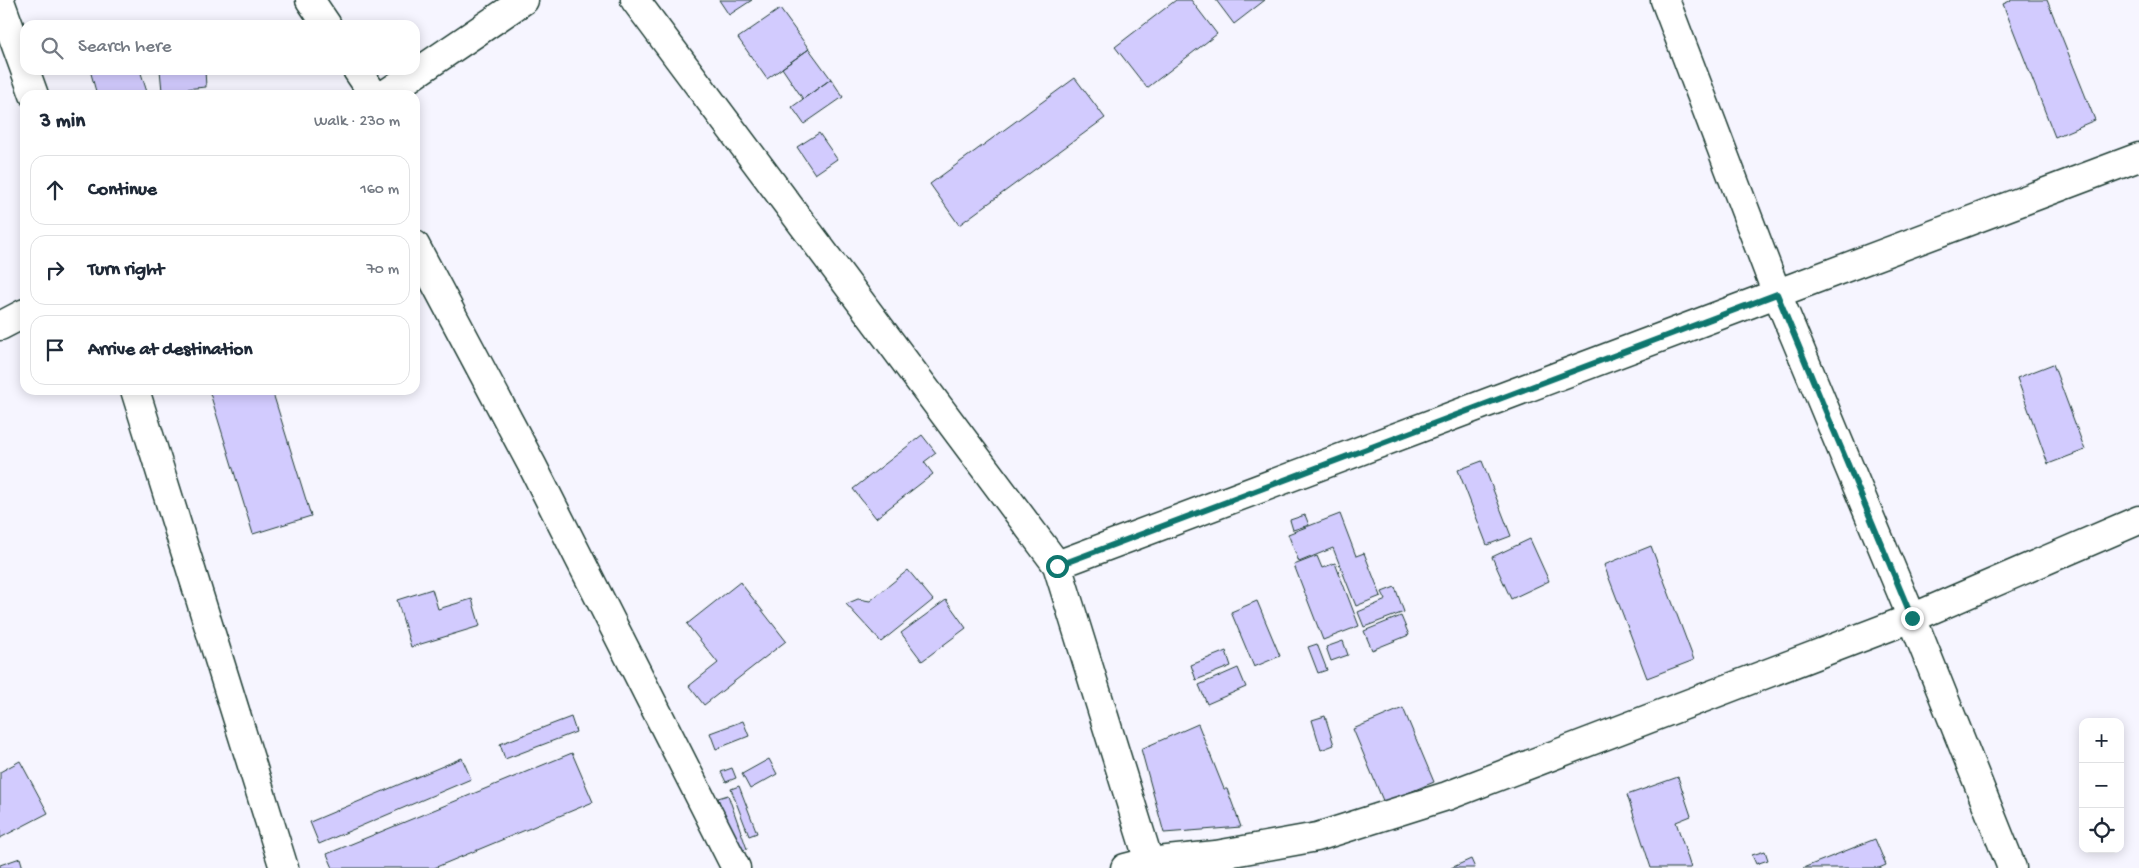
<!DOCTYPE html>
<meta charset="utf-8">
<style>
body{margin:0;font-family:"Gochi Hand",sans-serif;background:#f2f2f3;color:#1f2937}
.controls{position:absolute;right:15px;bottom:15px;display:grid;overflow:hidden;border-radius:10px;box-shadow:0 2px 12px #0003}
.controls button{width:45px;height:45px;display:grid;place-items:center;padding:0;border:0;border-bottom:1px solid #e0e1e3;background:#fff;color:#1f2937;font:25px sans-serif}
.stop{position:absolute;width:15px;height:15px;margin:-11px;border:4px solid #0f766e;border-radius:50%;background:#fff}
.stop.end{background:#0f766e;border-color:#fff;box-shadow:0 1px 5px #0008}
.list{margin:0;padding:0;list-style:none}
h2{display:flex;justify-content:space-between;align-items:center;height:65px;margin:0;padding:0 20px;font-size:21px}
h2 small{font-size:16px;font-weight:400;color:#747a83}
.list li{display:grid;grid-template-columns:32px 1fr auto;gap:15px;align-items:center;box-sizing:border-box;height:70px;margin:0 10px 10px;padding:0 10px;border:1px solid #e0e1e3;border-radius:15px}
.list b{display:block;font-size:19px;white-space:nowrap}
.list em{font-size:16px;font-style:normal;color:#747a83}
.icon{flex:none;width:28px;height:28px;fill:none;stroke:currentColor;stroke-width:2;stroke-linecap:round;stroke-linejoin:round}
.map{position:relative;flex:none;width:2139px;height:868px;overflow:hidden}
.search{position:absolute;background:#fff;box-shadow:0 2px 12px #0003;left:20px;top:20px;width:400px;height:55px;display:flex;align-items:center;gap:12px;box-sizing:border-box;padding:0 18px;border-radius:15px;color:#747a83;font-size:19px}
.panel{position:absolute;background:#fff;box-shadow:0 2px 12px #0003;left:20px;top:90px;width:400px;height:305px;border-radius:15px}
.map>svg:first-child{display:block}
.building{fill:#d2cbfe;stroke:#1f3d34}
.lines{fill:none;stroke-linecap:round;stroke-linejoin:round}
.minor-casing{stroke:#1f3d34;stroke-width:31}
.minor{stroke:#fff;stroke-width:28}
.route{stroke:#0f766e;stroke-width:6}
</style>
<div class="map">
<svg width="2139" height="868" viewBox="0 0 2139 868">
<rect width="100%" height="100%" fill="#f6f5ff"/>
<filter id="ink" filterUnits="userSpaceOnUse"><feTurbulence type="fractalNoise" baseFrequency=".02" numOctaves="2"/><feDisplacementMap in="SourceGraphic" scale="10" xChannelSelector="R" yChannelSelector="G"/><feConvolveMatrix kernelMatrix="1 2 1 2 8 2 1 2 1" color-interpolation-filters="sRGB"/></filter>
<g filter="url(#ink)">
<!-- building -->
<path class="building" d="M719,0H752L729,15Z
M1176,0H1191L1217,34L1147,88L1115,47Z
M1216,0H1265L1234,24Z
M2012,0H2047L2095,120L2055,137L2003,4Z
M780,9L809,49L767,79L738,38Z
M809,49L831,79L803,99L782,68Z
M90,70H140L147,92L136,95H97Z
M160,70H205L206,87L162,91Z
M1075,78L1105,118L959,225L930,184Z
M831,79L843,97L804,124L792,107Z
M819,133L837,159L815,174L797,147Z
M2053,364L2085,450L2048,464L2017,378Z
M209,390H272L311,516L253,534Z
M922,435L936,453L924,462L933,474L876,518L853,489Z
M1482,461L1511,536L1487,545L1458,470Z
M1340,514L1356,556L1364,553L1381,596L1356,606L1333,548L1299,562L1288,534Z
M1305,515L1309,525L1293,530L1290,520Z
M1530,539L1549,581L1511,599L1492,557Z
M1651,546L1694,660L1647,678L1604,565Z
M1317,556L1322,568L1335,563L1359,626L1323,640L1294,565Z
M908,570L933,600L881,642L846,604L858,599L870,601Z
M740,582L786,641L704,705L689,686L718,663L687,624Z
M1395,587L1404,612L1364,627L1358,612L1386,600L1382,592Z
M432,589L438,609L472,599L480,626L411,647L397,600Z
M946,600L966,628L922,661L901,633Z
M1257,601L1280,656L1254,667L1231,612Z
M1401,616L1409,635L1372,650L1364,631Z
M1343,641L1348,655L1331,661L1326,647Z
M1317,644L1327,670L1318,673L1308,647Z
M1226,651L1231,666L1196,680L1191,665Z
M1238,668L1246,687L1207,704L1199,685Z
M1403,708L1434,782L1384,803L1353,729Z
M1325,716L1334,745L1321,750L1312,720Z
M571,717L576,732L505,759L500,744Z
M743,721L749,736L716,749L710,733Z
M1198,724L1224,789H1227L1241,827L1164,833L1141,749Z
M572,753L593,802L434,868H333L327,854Z
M462,758L471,779L319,844L310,822Z
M769,759L777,774L750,789L742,774Z
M20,761L48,813L0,838V772Z
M732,768L736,778L726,782L721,772Z
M1678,777L1691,816L1676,822L1691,868H1651L1627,795Z
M739,786L757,833L749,836L731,789Z
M728,795L747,849L737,852L718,798Z
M1875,839L1886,865L1879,868H1803Z
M1765,851L1768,860L1756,864L1752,855Z
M20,858L23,868H0V865Z
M1471,859L1475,868H1451Z"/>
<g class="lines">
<defs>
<path id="minor" d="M310,0L327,25
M635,0L1057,565L1151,868
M1665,0L1777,294L1912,618L2012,868
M0,1L34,95
M357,70L374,95
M384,95L524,0
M415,245L532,465L736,868
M0,326L25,313
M135,390L284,868
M1057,565L2139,157
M1125,868L1148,862L1216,855L1317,837L1447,796L1912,618L2139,520"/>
</defs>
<!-- minor casing -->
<use href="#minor" class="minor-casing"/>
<!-- minor -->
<use href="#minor" class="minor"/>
</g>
</g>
<g class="lines" filter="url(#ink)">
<!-- route -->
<path class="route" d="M1057,566L1777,294L1912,618"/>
</g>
</svg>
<div class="controls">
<button>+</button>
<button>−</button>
<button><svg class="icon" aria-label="locate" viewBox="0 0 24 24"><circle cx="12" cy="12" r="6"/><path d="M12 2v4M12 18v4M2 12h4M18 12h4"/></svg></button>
</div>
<div class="stop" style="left:1057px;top:566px"></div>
<div class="stop end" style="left:1912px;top:618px"></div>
<div class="search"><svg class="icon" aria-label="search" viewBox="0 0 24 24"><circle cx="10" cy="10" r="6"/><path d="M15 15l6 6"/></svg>Search here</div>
<section class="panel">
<h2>3 min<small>Walk · 230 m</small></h2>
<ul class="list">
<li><svg class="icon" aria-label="ahead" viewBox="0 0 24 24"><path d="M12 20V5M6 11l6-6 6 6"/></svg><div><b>Continue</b></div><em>160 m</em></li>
<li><svg class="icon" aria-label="right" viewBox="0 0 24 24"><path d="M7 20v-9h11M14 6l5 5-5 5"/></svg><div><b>Turn right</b></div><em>70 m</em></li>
<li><svg class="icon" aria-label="arrive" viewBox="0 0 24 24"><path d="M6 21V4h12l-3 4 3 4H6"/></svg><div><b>Arrive at destination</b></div></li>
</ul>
</section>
</div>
